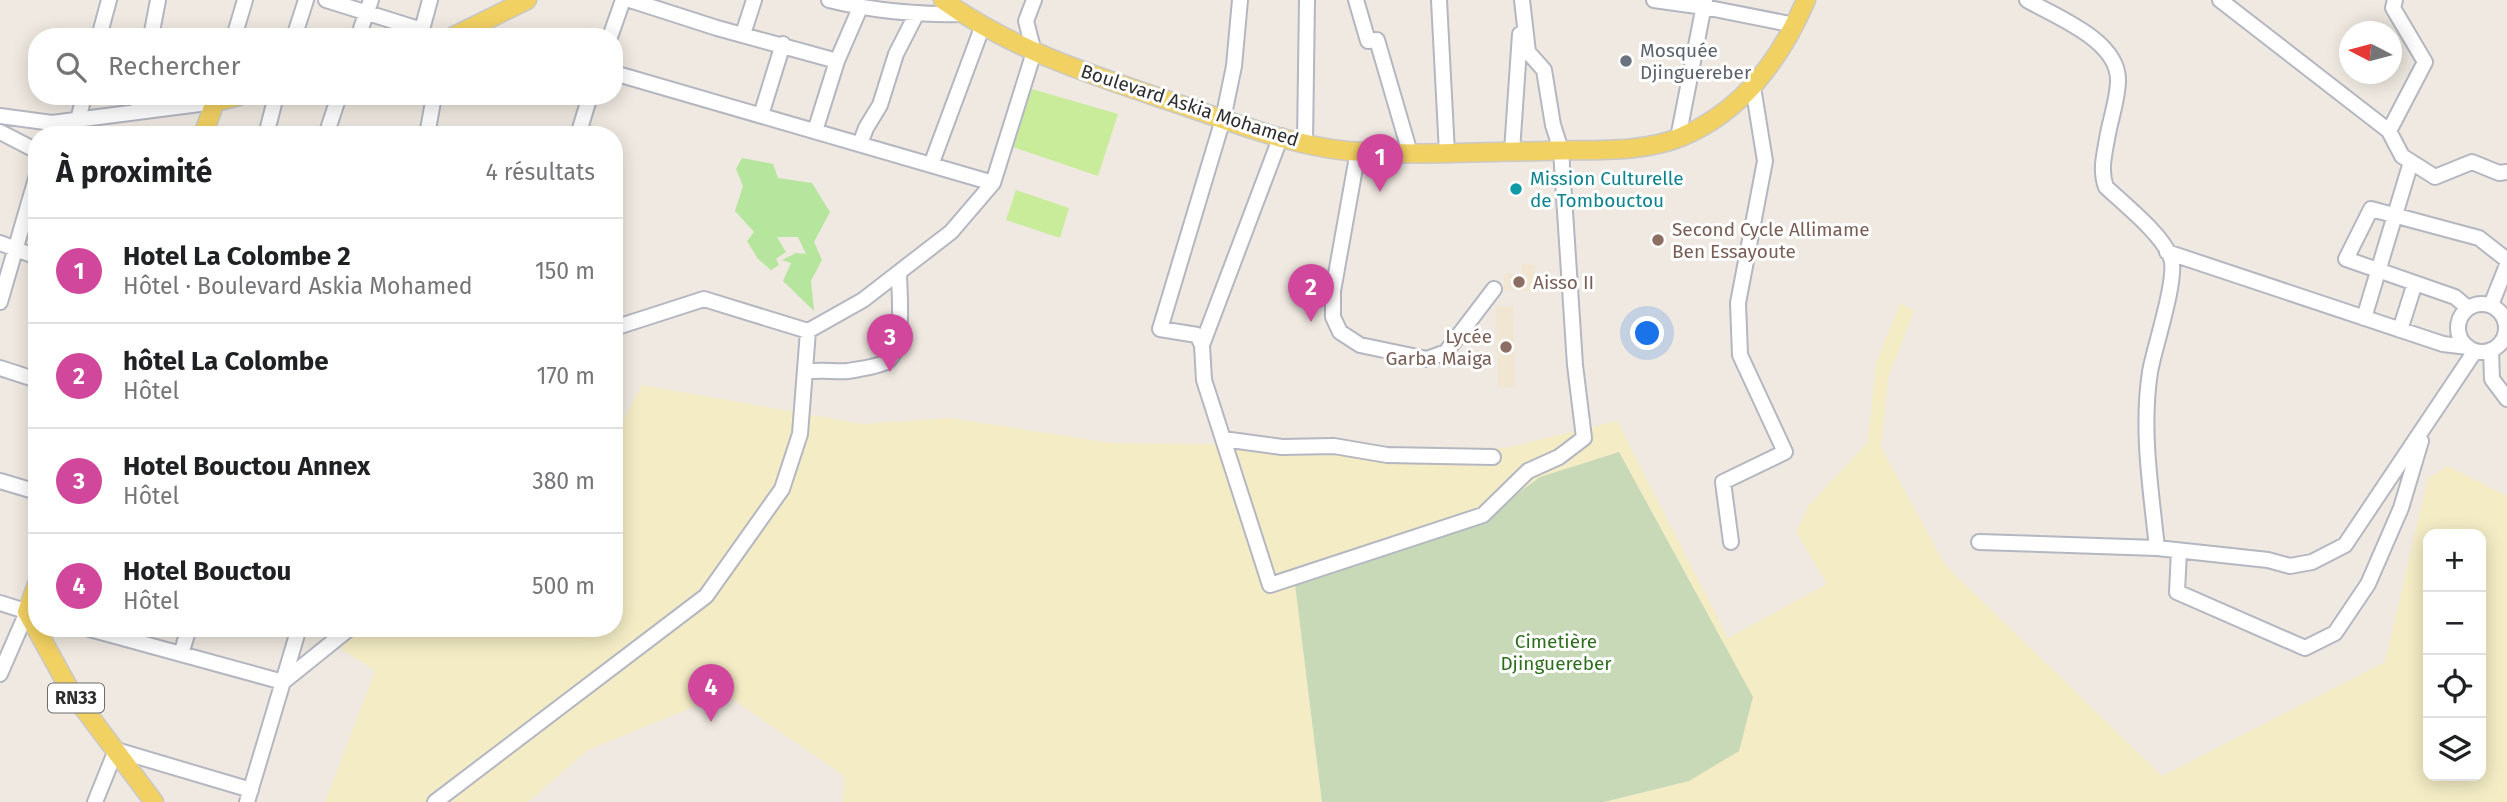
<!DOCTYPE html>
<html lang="fr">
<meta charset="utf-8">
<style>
body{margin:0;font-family:"Fira Sans",sans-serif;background:#f6f6f6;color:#202124}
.controls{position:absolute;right:21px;bottom:21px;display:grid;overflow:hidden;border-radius:14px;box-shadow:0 4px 18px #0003}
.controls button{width:63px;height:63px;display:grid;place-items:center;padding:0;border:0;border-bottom:2px solid #e0e0e0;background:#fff;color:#202124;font:35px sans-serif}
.compass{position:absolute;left:2339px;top:21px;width:63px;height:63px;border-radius:50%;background:#fff;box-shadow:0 4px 18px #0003;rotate:276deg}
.you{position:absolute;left:1648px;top:334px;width:24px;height:24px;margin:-18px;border:5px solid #fff;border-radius:50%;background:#1a73e8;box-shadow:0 0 0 10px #1a73e833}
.badge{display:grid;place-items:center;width:46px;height:46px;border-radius:50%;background:#d93025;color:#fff;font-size:23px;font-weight:700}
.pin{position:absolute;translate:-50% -58px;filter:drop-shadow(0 2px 4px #0008)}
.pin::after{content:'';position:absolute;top:37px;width:24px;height:21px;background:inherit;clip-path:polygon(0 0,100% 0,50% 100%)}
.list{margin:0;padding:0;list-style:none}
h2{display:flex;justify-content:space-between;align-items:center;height:91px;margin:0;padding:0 28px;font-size:30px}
h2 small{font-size:23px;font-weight:400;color:#757577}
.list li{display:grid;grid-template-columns:46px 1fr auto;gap:21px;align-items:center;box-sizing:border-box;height:105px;padding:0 28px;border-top:2px solid #e0e0e0}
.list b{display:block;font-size:26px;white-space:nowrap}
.list p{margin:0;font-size:23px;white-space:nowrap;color:#757577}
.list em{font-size:23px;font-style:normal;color:#757577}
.icon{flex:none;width:38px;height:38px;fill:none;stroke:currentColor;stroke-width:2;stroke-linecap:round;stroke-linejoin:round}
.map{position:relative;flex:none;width:2507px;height:802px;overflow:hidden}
.search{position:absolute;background:#fff;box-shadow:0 4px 18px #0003;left:28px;top:28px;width:595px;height:77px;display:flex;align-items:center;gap:18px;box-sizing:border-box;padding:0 24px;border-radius:28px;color:#757577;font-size:26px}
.panel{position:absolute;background:#fff;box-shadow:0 4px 18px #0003;left:28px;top:126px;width:595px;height:511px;border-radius:28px}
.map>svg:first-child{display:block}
.education{fill:#f0e6d1}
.green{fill:#b6e59e}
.sand{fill:#f3ecc5;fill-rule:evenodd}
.cemetery{fill:#c8d9b8}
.pitch{fill:#c9ec9a}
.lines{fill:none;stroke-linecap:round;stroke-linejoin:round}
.minor-casing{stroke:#b4b7c1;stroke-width:18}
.major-casing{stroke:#c9c9c9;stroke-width:21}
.minor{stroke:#fff;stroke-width:14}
.major{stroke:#f2d163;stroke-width:18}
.worship-dot{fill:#6b7280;stroke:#fff;stroke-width:2.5}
.culture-dot{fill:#0f9aa8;stroke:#fff;stroke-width:2.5}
.education-dot{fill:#8d6e63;stroke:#fff;stroke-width:2.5}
.labels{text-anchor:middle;stroke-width:6;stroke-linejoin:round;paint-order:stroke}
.shield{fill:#fff;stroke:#6d6d6d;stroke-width:2}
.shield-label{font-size:18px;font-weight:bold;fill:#2e2e2e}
.worship-label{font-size:19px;fill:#5b616d;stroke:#fff;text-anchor:start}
.street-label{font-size:19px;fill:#2e2e2e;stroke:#fff}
.culture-label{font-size:19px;fill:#0d838f;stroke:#fff;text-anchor:start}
.education-label{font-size:19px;fill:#785e54;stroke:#fff;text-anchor:start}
.park-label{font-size:19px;fill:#2c6e1b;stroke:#fff}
</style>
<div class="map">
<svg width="2507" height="802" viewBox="0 0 2507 802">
<rect width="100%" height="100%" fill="#efe9e1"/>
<!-- education -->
<path class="education" d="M1522,264L1536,265L1533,292L1503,289L1505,273L1521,275Z
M1496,306H1513L1515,387L1498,388Z"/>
<!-- green -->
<path class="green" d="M742,158L773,164L778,178L812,183L830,212L814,242L822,260L811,281L814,311L783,281L791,263L782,260L796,253L806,254L798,237H777L786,252L776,259L779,265L771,270L758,259L747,241L754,232L735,211L743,186L736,169Z"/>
<!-- sand -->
<path class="sand" d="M1900,303L1914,311L1888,378L1881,447L1945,565L2162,776L2385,662L2428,478L2448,466L2507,496V802H1604L1689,781L1753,698L1735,670L1479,522L1295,584L1322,802H843L844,776L725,694L588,750L528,802H325L375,671L309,628H614V436L642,385L863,424L950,418L1111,443L1505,448L1617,421L1728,638L1827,584L1796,532L1809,505L1868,442L1876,363ZM2428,534H2481V776H2428Z"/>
<!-- cemetery -->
<path class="cemetery" d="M1619,452L1753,697L1739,751L1689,781L1604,802H1322L1295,584L1479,522L1540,477Z"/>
<!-- pitch -->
<path class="pitch" d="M1032,89L1118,114L1098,176L1013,147Z
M1016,190L1069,208L1060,238L1006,220Z"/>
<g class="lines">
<defs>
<path id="minor" d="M326,0L422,30
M630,0L717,28L837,61
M829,0C873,11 920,15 965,14
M1356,0L1368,41L1377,40L1410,153
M1439,0L1447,153
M1654,0L1704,7L1795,25
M2027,0C2056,17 2118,40 2118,80C2118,99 2110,120 2107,139C2104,156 2100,171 2106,187C2125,205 2162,234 2171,258C2178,278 2154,348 2150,372C2141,430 2151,490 2157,548L2268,560L2290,566L2312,562L2345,545L2475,351
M2220,0L2389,131L2402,156L2435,177L2472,162L2499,173L2507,172
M743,34L754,0
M99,37L109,0
M151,37L158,0
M234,37L245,0
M294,37L306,0
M358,37L371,0
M420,37L430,0
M610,37L623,0
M614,73L993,183
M137,112L140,96
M761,115L783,44
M0,116L52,123L215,102L217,96
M78,120L84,96
M815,131L837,61L860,8
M2389,131L2425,62L2393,8L2395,0
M0,132L37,151
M266,135L276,96
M326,135L339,96
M427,135L434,96
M578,135L590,96
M1281,136L1202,345L1204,380L1270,585L1483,515L1528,471L1559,457L1584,438L1575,365L1561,150L1553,125L1544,70L1528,52L1522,0
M1678,138L1705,0
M1305,142L1307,0
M860,144L866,128L880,105L896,54L917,13
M1358,151L1333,291V317L1340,332L1360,345L1427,359L1446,352L1494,289
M1512,151L1520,34
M931,165L983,25
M0,243L37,257
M2167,252L2443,344L2468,347
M0,302L37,175
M2458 328a24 24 0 1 1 48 0a24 24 0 1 1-48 0Z
M2491,305L2507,265
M2468,308L2455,297L2346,259L2371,209L2479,238L2507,260
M2364,318L2411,162
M614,328L704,299L808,331L863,300L951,232L993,183L1034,52L1026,21L1034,0
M2400,330L2415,283
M1202,345L1197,335L1160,329L1223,119L1234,66L1240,0
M2491,350L2492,379L2507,399
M0,368L37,380
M805,372C820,369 834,372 848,371C859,369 877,367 886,362C906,350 899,294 899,272
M1223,439L1282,447L1334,446L1387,455L1493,457
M0,481L37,492
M1731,542L1723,482L1785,452L1740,355L1738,303L1765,161L1753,87
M1979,542L2157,548
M2179,551L2177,592L2305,648L2335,633L2368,584L2401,508L2421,441
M0,603L35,614
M86,628L283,682L350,628
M181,654L189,628
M0,674L27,612
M95,802L116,750L251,790
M247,802L299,628
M435,802L706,596L782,489L800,434L808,331"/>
<path id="major" d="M943,0C1016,53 1105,79 1190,108C1240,125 1295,146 1348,151C1413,156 1479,152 1544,151C1587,149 1640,154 1681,137C1741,112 1781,59 1806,0
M452,37L527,0
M203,135L215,102L239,96
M37,584L27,612L70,690L154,802"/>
</defs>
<!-- minor casing -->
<use href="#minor" class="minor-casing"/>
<!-- major casing -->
<use href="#major" class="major-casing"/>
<!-- minor -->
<use href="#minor" class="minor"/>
<!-- major -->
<use href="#major" class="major"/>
</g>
<!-- markers -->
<circle class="worship-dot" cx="1626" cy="61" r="7"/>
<circle class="culture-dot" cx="1516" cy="189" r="7"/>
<g class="education-dot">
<circle cx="1658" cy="240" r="7"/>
<circle cx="1519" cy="282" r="7"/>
<circle cx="1506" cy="347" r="7"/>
</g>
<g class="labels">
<!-- shield labels -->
<rect class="shield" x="48" y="683.5" width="56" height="29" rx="5"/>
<g class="shield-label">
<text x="76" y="704">RN33</text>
</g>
<!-- worship labels -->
<g class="worship-label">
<text x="1640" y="57">Mosquée<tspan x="1640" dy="22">Djinguereber</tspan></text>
</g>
<!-- street labels -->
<g class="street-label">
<text transform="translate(1190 105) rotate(18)" y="7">Boulevard Askia Mohamed</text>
</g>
<!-- culture labels -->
<g class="culture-label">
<text x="1530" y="185">Mission Culturelle<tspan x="1530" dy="22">de Tombouctou</tspan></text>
</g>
<!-- education labels -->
<g class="education-label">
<text x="1672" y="236">Second Cycle Allimame<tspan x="1672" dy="22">Ben Essayoute</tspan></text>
<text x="1533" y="289">Aisso II</text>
<text x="1492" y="343" text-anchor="end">Lycée<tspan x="1492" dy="22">Garba Maiga</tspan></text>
</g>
<!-- park labels -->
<g class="park-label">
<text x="1556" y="648">Cimetière<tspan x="1556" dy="22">Djinguereber</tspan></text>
</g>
</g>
</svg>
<div class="controls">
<button>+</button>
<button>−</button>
<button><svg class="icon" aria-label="locate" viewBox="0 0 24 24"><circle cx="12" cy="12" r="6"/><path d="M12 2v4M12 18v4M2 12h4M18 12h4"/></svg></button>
<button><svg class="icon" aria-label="layers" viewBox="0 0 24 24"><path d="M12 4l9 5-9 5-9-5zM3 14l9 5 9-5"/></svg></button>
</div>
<svg class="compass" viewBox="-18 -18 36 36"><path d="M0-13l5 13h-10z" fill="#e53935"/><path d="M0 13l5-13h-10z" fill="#757577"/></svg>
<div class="you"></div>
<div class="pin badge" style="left:1380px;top:192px;background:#d1479c">1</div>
<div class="pin badge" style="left:1311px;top:322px;background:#d1479c">2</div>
<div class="pin badge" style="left:890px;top:372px;background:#d1479c">3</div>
<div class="pin badge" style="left:711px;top:722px;background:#d1479c">4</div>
<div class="search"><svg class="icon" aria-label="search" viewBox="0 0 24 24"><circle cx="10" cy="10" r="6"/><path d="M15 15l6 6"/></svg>Rechercher</div>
<section class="panel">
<h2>À proximité<small>4 résultats</small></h2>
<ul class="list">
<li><span class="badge" style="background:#d1479c">1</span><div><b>Hotel La Colombe 2</b><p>Hôtel · Boulevard Askia Mohamed</p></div><em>150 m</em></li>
<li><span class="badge" style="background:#d1479c">2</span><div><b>hôtel La Colombe</b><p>Hôtel</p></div><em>170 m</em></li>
<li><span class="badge" style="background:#d1479c">3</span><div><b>Hotel Bouctou Annex</b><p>Hôtel</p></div><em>380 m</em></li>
<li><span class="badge" style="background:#d1479c">4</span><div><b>Hotel Bouctou</b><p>Hôtel</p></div><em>500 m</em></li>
</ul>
</section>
</div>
